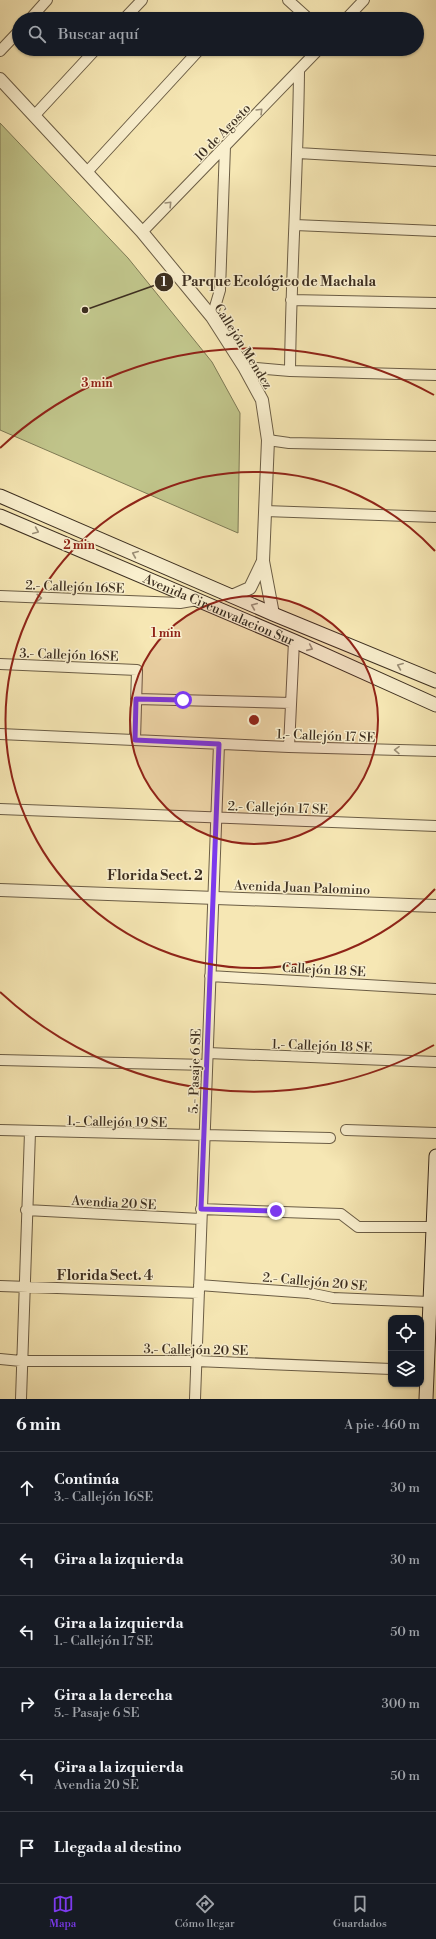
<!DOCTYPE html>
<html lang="es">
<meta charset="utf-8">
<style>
body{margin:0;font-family:"Libre Bodoni",serif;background:#20242c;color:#f1f3f6}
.controls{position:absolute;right:12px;bottom:12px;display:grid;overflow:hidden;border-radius:8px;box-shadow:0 1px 3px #0004}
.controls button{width:36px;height:36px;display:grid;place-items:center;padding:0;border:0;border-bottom:1px solid #363941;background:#171b24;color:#f1f3f6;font:20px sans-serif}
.stop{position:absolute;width:12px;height:12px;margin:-9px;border:3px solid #7c3aed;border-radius:50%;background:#fff}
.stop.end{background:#7c3aed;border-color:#fff;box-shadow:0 1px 4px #0008}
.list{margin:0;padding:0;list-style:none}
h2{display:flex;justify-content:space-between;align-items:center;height:52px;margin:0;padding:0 16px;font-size:17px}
h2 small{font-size:13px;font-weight:400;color:#9ea1a6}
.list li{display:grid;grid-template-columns:26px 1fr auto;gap:12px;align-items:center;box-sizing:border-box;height:72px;padding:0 16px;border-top:1px solid #363941}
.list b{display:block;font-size:15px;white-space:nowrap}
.list p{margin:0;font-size:13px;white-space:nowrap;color:#9ea1a6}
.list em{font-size:13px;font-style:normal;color:#9ea1a6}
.icon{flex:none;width:22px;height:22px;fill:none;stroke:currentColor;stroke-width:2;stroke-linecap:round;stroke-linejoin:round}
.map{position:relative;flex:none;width:436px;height:1399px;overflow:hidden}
.search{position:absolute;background:#171b24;box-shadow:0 1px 3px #0004;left:12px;right:12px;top:12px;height:44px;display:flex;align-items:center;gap:10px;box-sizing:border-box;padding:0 14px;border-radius:22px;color:#9ea1a6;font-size:15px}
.sheet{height:484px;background:#171b24}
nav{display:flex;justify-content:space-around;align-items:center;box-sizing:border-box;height:56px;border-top:1px solid #363941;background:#171b24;font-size:11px;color:#9ea1a6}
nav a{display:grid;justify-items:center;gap:2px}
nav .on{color:#7c3aed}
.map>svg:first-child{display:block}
.green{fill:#c0c48a;stroke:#7e7a55}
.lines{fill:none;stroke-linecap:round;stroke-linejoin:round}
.minor-casing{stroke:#6b5d45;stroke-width:12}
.tertiary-casing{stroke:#6b5d45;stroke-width:14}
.secondary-casing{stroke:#3d2f20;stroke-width:15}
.minor{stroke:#f9efce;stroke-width:10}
.tertiary{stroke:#f9efce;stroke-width:12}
.secondary{stroke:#f9efce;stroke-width:13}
.oneway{stroke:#9b8f77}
.route{stroke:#7c3aed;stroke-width:5}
.ring{fill:none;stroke:#8f2418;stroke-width:2}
.labels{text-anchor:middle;stroke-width:3;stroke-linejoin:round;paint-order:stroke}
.street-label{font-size:13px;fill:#3d2f20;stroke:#f9efce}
.neighbourhood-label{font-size:14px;font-weight:bold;fill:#3d2f20;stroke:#f9efce}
.centre{fill:#8f2418;stroke:#f9efce;stroke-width:2}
.ring-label{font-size:12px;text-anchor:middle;font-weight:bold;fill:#8f2418;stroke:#f9efce;stroke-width:3;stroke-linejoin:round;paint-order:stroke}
.leader{fill:none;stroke:#3d2f20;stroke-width:1.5}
.callout-dot{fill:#3d2f20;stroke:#f9efce;stroke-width:1.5}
.mark-label{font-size:12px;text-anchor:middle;font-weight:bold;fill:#fff}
.callout-label{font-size:14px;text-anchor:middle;font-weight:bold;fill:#3d2f20;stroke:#f9efce;stroke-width:3;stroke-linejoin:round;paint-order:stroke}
</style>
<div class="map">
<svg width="436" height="1399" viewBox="0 0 436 1399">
<rect width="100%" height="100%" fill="#f6e7b4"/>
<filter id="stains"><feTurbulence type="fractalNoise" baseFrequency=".005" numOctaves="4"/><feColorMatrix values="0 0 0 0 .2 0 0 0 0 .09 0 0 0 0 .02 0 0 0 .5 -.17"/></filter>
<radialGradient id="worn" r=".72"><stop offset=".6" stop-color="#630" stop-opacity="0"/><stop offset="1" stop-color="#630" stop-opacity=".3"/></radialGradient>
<!-- green -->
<path class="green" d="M0,123L128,258L212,362L240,413L238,533L0,430Z"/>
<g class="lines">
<defs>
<path id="minor" d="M288,0L309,19
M30,19L47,0
M124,19L142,0
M346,19L364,0
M0,51L19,31
M34,116L96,49
M298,153L436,161
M87,172L200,49
M295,225L436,231
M142,232L319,49
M291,300L436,303
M212,317L220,290L225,146
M244,367L290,371L436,375
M290,371C291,271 298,172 299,72
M268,440L289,443L436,446
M265,511L436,517
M0,596L180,603L197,600
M0,664L137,670L135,740
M136,699L291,703
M0,734L289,747L436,751
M289,747L294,641
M0,809L436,826
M210,976L436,989
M208,1053L436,1062
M0,1060L207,1065
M0,1130L330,1138
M346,1130L436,1133
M201,1209L341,1214L358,1227H433
M26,1210L201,1219
M199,1285L309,1293L333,1298L430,1302
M0,1286L199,1293
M0,1359L21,1361H196L391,1369
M21,1399L30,1132
M195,1399L219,744"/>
<path id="tertiary" d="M0,79L142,232L212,317L244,367L262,400L268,440L263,561L273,614
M232,596L250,588L263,561
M0,890L436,906"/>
<g id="secondary">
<path d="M0,496L273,614L436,681"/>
<path id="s1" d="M0,516L294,641L436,705"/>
<path d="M426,1399L436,1156"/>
</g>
</defs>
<!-- minor casing -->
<use href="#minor" class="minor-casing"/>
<!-- tertiary casing -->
<use href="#tertiary" class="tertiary-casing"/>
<!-- secondary casing -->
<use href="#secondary" class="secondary-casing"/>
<!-- minor -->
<use href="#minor" class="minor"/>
<!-- tertiary -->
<use href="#tertiary" class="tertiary"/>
<!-- secondary -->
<use href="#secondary" class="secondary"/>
</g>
<!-- one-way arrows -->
<defs><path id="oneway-chevron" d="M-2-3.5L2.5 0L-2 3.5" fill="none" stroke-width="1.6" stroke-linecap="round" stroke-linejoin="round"/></defs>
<g class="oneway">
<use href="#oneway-chevron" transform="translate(260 111) rotate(-45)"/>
<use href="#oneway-chevron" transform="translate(169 204) rotate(-46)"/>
<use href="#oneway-chevron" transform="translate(36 531) rotate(23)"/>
<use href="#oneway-chevron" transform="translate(135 554) rotate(-157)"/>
<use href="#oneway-chevron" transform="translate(39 598) rotate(2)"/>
<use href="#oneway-chevron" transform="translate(254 606) rotate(-157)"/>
<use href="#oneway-chevron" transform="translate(310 648) rotate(24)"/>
<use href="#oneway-chevron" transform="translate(400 666) rotate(-158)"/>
<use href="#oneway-chevron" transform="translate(397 750) rotate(-179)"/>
</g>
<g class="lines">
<!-- route -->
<path class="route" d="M183,700L136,699L135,740L219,744L201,1209L276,1211"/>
</g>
<!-- distance rings -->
<circle cx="254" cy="720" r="124" fill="#8f2418" fill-opacity=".12"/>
<g class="ring">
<circle cx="254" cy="720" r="124"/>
<path d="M435 889A248 248 0 1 1 435 551"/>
<path d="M434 1045A372 372 0 0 1 0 992M0 448A372 372 0 0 1 434 395"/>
</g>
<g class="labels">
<!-- street labels -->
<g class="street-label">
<text transform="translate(222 132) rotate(-46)" y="5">10 de Agosto</text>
<text transform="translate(244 346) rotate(58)" y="5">Callejón Mendez</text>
<text transform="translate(75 586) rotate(2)" y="5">2.- Callejón 16SE</text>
<text dy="5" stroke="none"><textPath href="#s1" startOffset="238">Avenida Circunvalacion Sur</textPath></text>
<text transform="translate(69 654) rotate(2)" y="5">3.- Callejón 16SE</text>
<text transform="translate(326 735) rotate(2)" y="5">1.- Callejón 17 SE</text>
<text transform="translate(278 807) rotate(2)" y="5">2.- Callejón 17 SE</text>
<text transform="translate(302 887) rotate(2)" y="5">Avenida Juan Palomino</text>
<text transform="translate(324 969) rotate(3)" y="5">Callejón 18 SE</text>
<text transform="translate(322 1045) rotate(2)" y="5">1.- Callejón 18 SE</text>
<text transform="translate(194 1071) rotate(-88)" y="5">5.- Pasaje 6 SE</text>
<text transform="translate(117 1121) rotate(1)" y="5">1.- Callejón 19 SE</text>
<text transform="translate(114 1202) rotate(3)" y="5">Avendia 20 SE</text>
<text transform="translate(315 1281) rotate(5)" y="5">2.- Callejón 20 SE</text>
<text transform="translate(196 1349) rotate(1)" y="5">3.- Callejón 20 SE</text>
</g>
<!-- neighbourhood labels -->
<g class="neighbourhood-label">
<text x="155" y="880">Florida Sect. 2</text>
<text x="105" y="1280">Florida Sect. 4</text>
</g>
</g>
<circle cx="254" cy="720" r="6" class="centre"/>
<g class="ring-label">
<text x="97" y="387">3 min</text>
<text x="79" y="549">2 min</text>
<text x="166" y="637">1 min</text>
</g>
<!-- callouts -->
<path class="leader" d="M85 310L164 282"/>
<g class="callout-dot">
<circle cx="85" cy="310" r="4"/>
<circle cx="164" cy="282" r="10"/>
</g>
<g class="mark-label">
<text x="164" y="286">1</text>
</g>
<g class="callout-label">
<text x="279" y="286">Parque Ecológico de Machala</text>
</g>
<rect width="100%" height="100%" filter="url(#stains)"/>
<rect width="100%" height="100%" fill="url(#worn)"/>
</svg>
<div class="controls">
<button><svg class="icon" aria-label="locate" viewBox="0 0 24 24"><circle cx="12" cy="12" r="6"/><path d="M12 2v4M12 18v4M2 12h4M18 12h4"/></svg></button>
<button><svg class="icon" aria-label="layers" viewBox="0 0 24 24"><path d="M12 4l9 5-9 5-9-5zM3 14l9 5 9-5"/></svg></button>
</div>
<div class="stop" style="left:183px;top:700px"></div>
<div class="stop end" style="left:276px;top:1211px"></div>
<div class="search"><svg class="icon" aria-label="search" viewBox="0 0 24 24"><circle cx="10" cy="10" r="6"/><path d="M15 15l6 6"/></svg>Buscar aquí</div>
</div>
<section class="sheet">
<h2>6 min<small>A pie · 460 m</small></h2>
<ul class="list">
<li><svg class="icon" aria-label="ahead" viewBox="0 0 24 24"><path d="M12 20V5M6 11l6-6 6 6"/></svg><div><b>Continúa</b><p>3.- Callejón 16SE</p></div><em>30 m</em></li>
<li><svg class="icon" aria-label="left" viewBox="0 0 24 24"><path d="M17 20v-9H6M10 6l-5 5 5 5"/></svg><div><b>Gira a la izquierda</b></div><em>30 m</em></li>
<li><svg class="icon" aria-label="left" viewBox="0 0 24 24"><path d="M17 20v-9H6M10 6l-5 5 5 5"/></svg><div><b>Gira a la izquierda</b><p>1.- Callejón 17 SE</p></div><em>50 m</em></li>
<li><svg class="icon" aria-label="right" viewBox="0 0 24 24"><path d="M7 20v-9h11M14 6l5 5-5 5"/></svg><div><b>Gira a la derecha</b><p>5.- Pasaje 6 SE</p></div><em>300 m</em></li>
<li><svg class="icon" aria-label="left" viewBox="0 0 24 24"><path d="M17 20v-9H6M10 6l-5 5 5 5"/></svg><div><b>Gira a la izquierda</b><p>Avendia 20 SE</p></div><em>50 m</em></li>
<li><svg class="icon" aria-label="arrive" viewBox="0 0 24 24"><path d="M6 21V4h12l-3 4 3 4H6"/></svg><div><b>Llegada al destino</b></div></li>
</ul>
</section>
<nav>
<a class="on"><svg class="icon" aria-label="map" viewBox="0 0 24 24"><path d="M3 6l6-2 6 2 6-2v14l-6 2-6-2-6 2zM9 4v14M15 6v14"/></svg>Mapa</a>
<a><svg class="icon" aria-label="directions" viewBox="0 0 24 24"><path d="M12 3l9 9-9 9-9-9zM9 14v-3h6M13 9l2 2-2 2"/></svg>Cómo llegar</a>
<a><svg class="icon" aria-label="saved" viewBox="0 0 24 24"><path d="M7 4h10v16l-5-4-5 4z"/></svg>Guardados</a>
</nav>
